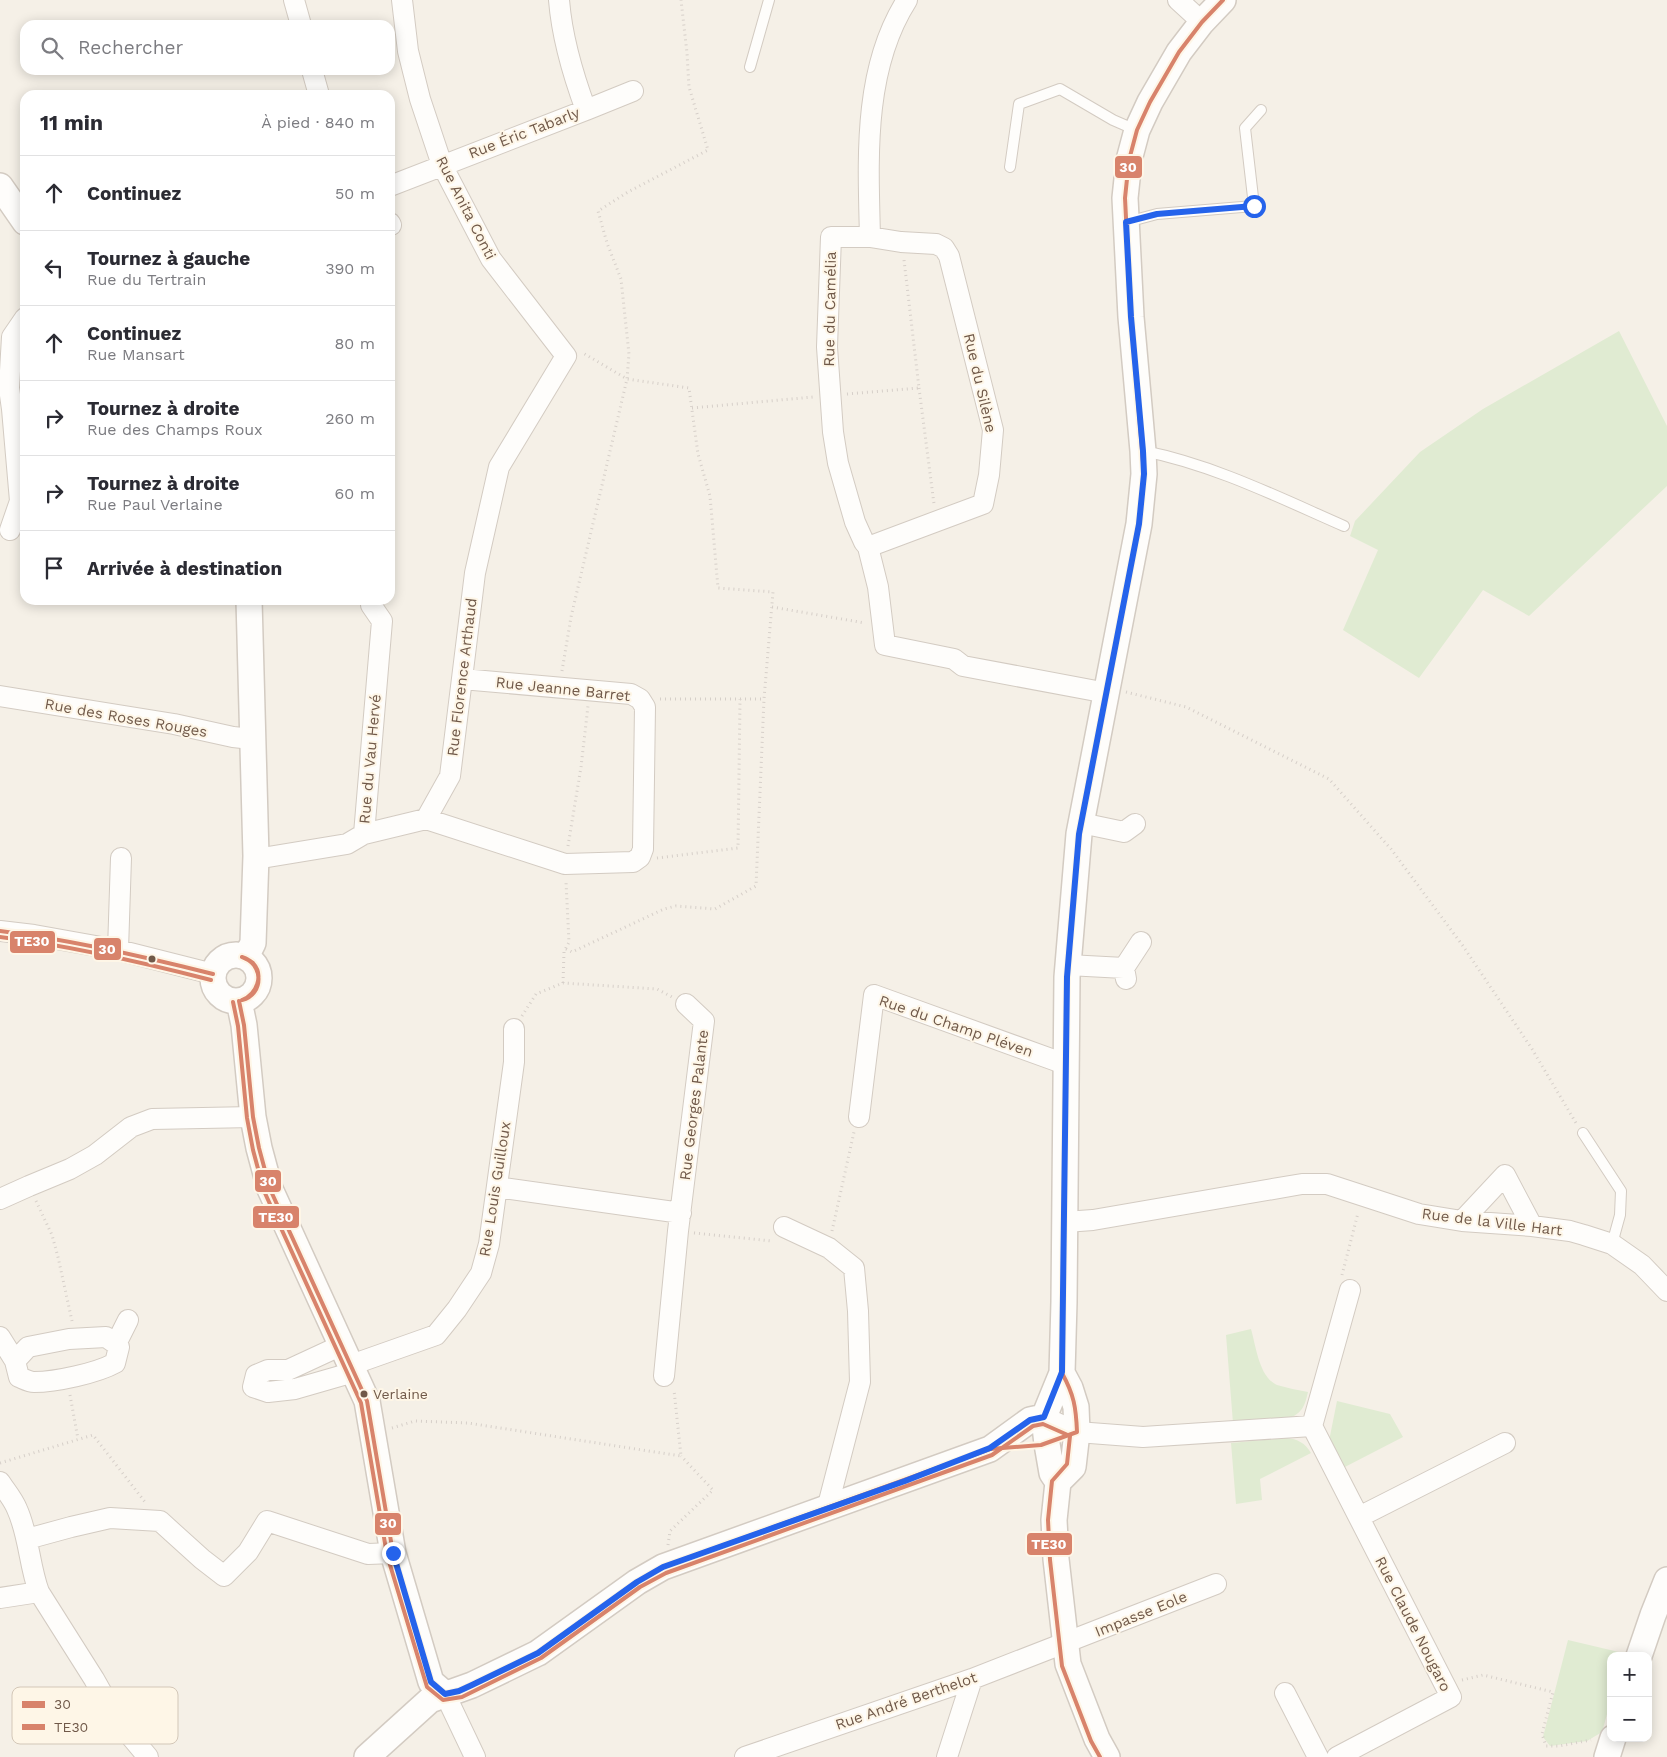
<!DOCTYPE html>
<html lang="fr">
<meta charset="utf-8">
<style>
body{margin:0;font-family:"Work Sans",sans-serif;background:#f7f7f7;color:#2b2b33}
.controls{position:absolute;right:15px;bottom:15px;display:grid;overflow:hidden;border-radius:10px;box-shadow:0 2px 12px #0003}
.controls button{width:45px;height:45px;display:grid;place-items:center;padding:0;border:0;border-bottom:1px solid #e1e1e2;background:#fff;color:#2b2b33;font:25px sans-serif}
.stop{position:absolute;width:15px;height:15px;margin:-11px;border:4px solid #2563eb;border-radius:50%;background:#fff}
.stop.end{background:#2563eb;border-color:#fff;box-shadow:0 1px 5px #0008}
.list{margin:0;padding:0;list-style:none}
h2{display:flex;justify-content:space-between;align-items:center;height:65px;margin:0;padding:0 20px;font-size:21px}
h2 small{font-size:16px;font-weight:400;color:#7c7c81}
.list li{display:grid;grid-template-columns:32px 1fr auto;gap:15px;align-items:center;box-sizing:border-box;height:75px;padding:0 20px;border-top:1px solid #e1e1e2}
.list b{display:block;font-size:19px;white-space:nowrap}
.list p{margin:0;font-size:16px;white-space:nowrap;color:#7c7c81}
.list em{font-size:16px;font-style:normal;color:#7c7c81}
.icon{flex:none;width:28px;height:28px;fill:none;stroke:currentColor;stroke-width:2;stroke-linecap:round;stroke-linejoin:round}
.map{position:relative;flex:none;width:1667px;height:1757px;overflow:hidden}
.search{position:absolute;background:#fff;box-shadow:0 2px 12px #0003;left:20px;top:20px;width:375px;height:55px;display:flex;align-items:center;gap:12px;box-sizing:border-box;padding:0 18px;border-radius:15px;color:#7c7c81;font-size:19px}
.panel{position:absolute;background:#fff;box-shadow:0 2px 12px #0003;left:20px;top:90px;width:375px;height:515px;border-radius:15px}
.map>svg:first-child{display:block}
.green{fill:#e0ebd2}
.lines{fill:none;stroke-linecap:round;stroke-linejoin:round}
.service-casing{stroke:#d3cbc2;stroke-width:12}
.minor-casing{stroke:#d3cbc2;stroke-width:22}
.tertiary-casing{stroke:#d3cbc2;stroke-width:28}
.path{stroke:#d6cfc9;stroke-width:3;stroke-dasharray:1 4;stroke-linecap:butt}
.service{stroke:#fefdfb;stroke-width:10}
.minor{stroke:#fefdfb;stroke-width:20}
.tertiary{stroke:#fefdfb;stroke-width:25}
.bus-1-casing{stroke:#fef6e7;stroke-width:8}
.bus-2-casing{stroke:#fef6e7;stroke-width:8}
.bus-1{stroke:#d8836b;stroke-width:4}
.bus-2{stroke:#d8836b;stroke-width:4}
.route{stroke:#2563eb;stroke-width:6}
.bus-dot{fill:#705949;stroke:#fef6e7;stroke-width:2}
.labels{text-anchor:middle;stroke-width:4;stroke-linejoin:round;paint-order:stroke}
.bus-label{font-size:14px;fill:#705949;stroke:#fef6e7;text-anchor:start}
.street-label{font-size:15px;fill:#705949;stroke:#fef6e7}
.key{fill:#fef6e7;stroke:#d3c7b8;stroke-width:1}
.key-label{font-size:14px;fill:#705949}
.line-badge{stroke:#fef6e7;stroke-width:2}
.badge-label{font-size:14px;text-anchor:middle;font-weight:bold;fill:#fff}
</style>
<div class="map">
<svg width="1667" height="1757" viewBox="0 0 1667 1757">
<rect width="100%" height="100%" fill="#f5f0e7"/>
<!-- green -->
<path class="green" d="M1619,331L1667,426V486L1529,616L1483,590L1419,678L1343,630L1378,550L1350,536L1355,521L1420,452L1483,409Z
M1251,1329C1256,1346 1259,1377 1277,1385C1287,1388 1298,1390 1308,1392C1305,1405 1303,1412 1290,1418L1233,1423L1226,1335Z
M1337,1401L1390,1414L1403,1437L1341,1469L1330,1449V1436Z
M1286,1438C1298,1439 1305,1443 1311,1453L1260,1479L1262,1500L1236,1504L1231,1443Z
M1568,1640L1623,1653L1622,1656H1611V1700L1602,1732L1587,1741L1550,1746L1543,1737Z"/>
<g class="lines">
<defs>
<path id="service" d="M750,67L769,0
M1010,167L1019,104L1060,89L1113,120L1136,130
M1127,222L1157,214L1254,206L1245,128L1261,110
M1144,451C1214,465 1280,498 1344,526
M1583,1133L1621,1191L1620,1215L1612,1244"/>
<path id="minor" d="M294,0L301,25
M907,0C863,69 868,157 870,237H831L827,347L833,432L838,463L855,522L864,542L868,547L878,587L885,645L954,659L963,666L1107,693
M1178,0L1202,22
M312,70L319,95
M586,110L633,91
M390,186L586,110C573,75 562,38 559,0
M390,223L391,225
M10,530L20,501L12,409L9,388L12,337L25,318
M868,547L983,504L989,475L993,430L949,256L944,248L936,244L901,242L870,237
M0,696L174,724L233,737L252,739
M426,819L565,864L633,862L640,857L643,849L645,707L640,699L631,694L462,679
M1081,823L1124,832L1135,824
M364,834L426,819L450,776L475,573L499,467L566,356L491,259L442,165L420,99L408,51L402,0
M256,856L268,857L347,844L364,834L382,621L371,605
M0,931L34,935L118,950L213,974
M118,950L121,858
M1068,965L1124,968
M1126,979L1124,968L1141,942
M859,1117L874,995L1065,1064
M497,1187L681,1213
M0,1199L29,1186L70,1169L95,1155L131,1127L152,1119L253,1117
M1462,1221L1505,1175L1532,1226
M1065,1222L1093,1220L1302,1184H1327L1419,1214L1462,1221L1532,1226L1570,1231L1584,1235L1612,1244L1642,1265L1667,1291
M784,1227L829,1248L854,1268L858,1311L860,1382L827,1509
M0,1337L15,1361L19,1377C24,1379 29,1382 34,1382C56,1382 97,1373 115,1363L119,1347L116,1344L106,1337L69,1339L28,1347L15,1361
M116,1344L128,1320
M342,1345L288,1370H268L256,1375L253,1387L268,1392L295,1389L354,1372
M351,1365L436,1335L457,1309L481,1273L489,1244L514,1062V1029
M664,1376L678,1231L704,1021L686,1004
M1044,1417L1077,1432L1143,1437L1312,1426L1350,1290
M1312,1426L1451,1697L1337,1757
M0,1482C5,1490 13,1499 17,1509C29,1535 29,1565 39,1592
M1359,1517L1505,1443
M27,1539L71,1527L110,1518L160,1521L202,1559L224,1576L248,1552L267,1521L368,1554L393,1553
M0,1598L39,1592L94,1679L117,1720L148,1757
M1285,1693L1318,1757
M445,1694L475,1757
M745,1757L972,1679L1216,1584
M947,1757L972,1679"/>
<path id="tertiary" d="M0,186L25,222
M213 978a23 23 0 1 1 46 0a23 23 0 1 1-46 0Z
M246,957L253,943L256,856L249,600
M239,1001L244,1025L253,1117L259,1148L270,1189L367,1401L393,1553L431,1682L445,1694
M1062,1373L1070,1388L1076,1407L1077,1432L1073,1467L1058,1482L1054,1520L1056,1559L1068,1664L1097,1739L1107,1757
M1058,1482L1052,1473L1047,1444L1044,1417L1062,1373L1064,1302L1067,977L1079,834L1139,524L1144,474L1143,451L1131,317L1125,198L1129,160L1137,130L1150,102L1179,52L1202,22L1223,0
M1639,1656L1653,1615L1667,1580
M367,1757L430,1700L472,1685L538,1653L637,1582L663,1567L990,1449L1030,1420L1044,1417
M1607,1757L1613,1738"/>
</defs>
<!-- service casing -->
<use href="#service" class="service-casing"/>
<!-- minor casing -->
<use href="#minor" class="minor-casing"/>
<!-- tertiary casing -->
<use href="#tertiary" class="tertiary-casing"/>
<!-- path -->
<path class="path" d="M919,388L934,504
M847,394L919,388L904,260
M692,408L813,397
M772,607L865,623
M562,671L571,617L627,379L629,354L621,279L607,243L598,211L628,192L708,150L689,87L687,53L681,0
M1126,692L1186,707L1329,779L1391,849L1463,946L1532,1049L1576,1123
M660,699H764
M568,846L581,767L588,706
M657,858L738,848L740,699
M566,949L572,952L664,909L676,906L715,909L756,886L764,699L773,592L718,588L710,496L698,454L689,388L627,379L583,353
M563,983L564,952L569,942L566,882
M522,1016L536,994L563,983L657,989L672,997
M36,1201L52,1235L58,1257L72,1321
M832,1231L854,1132
M694,1233L772,1241
M1342,1275L1358,1213
M70,1395L78,1439
M392,1428L415,1421L468,1423L681,1456L674,1390
M0,1463L93,1435L145,1502
M668,1545L670,1531L713,1490L681,1456
M1462,1680L1483,1675L1553,1692L1542,1734L1546,1746H1559L1591,1740"/>
<!-- service -->
<use href="#service" class="service"/>
<!-- minor -->
<use href="#minor" class="minor"/>
<!-- tertiary -->
<use href="#tertiary" class="tertiary"/>
<defs>
<path id="bus-1" d="M0,931C72,940 142,956 213,974
M242,957C263,963 265,994 242,1000
M242,957C246,959 250,960 253,963C264,975 257,994 242,1000
M239,1001L244,1025L253,1117L259,1148L270,1189L367,1401L393,1553L431,1682L445,1694
M445,1694L459,1691L538,1653L637,1582L663,1567L990,1449L1041,1445L1077,1432C1076,1407 1074,1395 1062,1373L1067,977L1079,834L1139,524L1144,474L1131,317L1125,198L1129,160L1137,130L1150,102L1179,52L1202,22L1223,0"/>
<path id="bus-2" d="M0,937C72,946 141,962 211,980
M233,1002L238,1026L247,1118L253,1150L264,1191L361,1403L387,1555L427,1687L443,1700L462,1697L541,1658L640,1587L666,1573L992,1455L1033,1426L1043,1424L1070,1436L1067,1464L1052,1481L1048,1520L1050,1560L1062,1666L1091,1741L1100,1757"/>
</defs>
<!-- bus-1 casing -->
<use href="#bus-1" class="bus-1-casing"/>
<!-- bus-2 casing -->
<use href="#bus-2" class="bus-2-casing"/>
<!-- bus-1 -->
<use href="#bus-1" class="bus-1"/>
<!-- bus-2 -->
<use href="#bus-2" class="bus-2"/>
</g>
<g class="lines">
<!-- route -->
<path class="route" d="M393,1553L431,1682L445,1694L459,1691L472,1685L538,1653L637,1582L663,1567L905,1481L990,1448L1030,1420L1044,1417L1062,1372L1067,977L1079,834L1139,524L1144,474L1143,451L1131,317L1126,222L1157,214L1254,206"/>
</g>
<!-- markers -->
<g class="bus-dot">
<circle cx="152" cy="959" r="4.5"/>
<circle cx="364" cy="1394" r="4.5"/>
</g>
<g class="labels">
<!-- bus labels -->
<g class="bus-label">
<text x="373" y="1399">Verlaine</text>
</g>
<!-- street labels -->
<g class="street-label">
<text transform="translate(524 133) rotate(-21)" y="5">Rue Éric Tabarly</text>
<text transform="translate(466 208) rotate(63)" y="5">Rue Anita Conti</text>
<text transform="translate(830 309) rotate(-89)" y="5">Rue du Camélia</text>
<text transform="translate(980 383) rotate(77)" y="5">Rue du Silène</text>
<text transform="translate(462 677) rotate(-83)" y="5">Rue Florence Arthaud</text>
<text transform="translate(563 689) rotate(6)" y="5">Rue Jeanne Barret</text>
<text transform="translate(126 718) rotate(10)" y="5">Rue des Roses Rouges</text>
<text transform="translate(370 759) rotate(-85)" y="5">Rue du Vau Hervé</text>
<text transform="translate(956 1026) rotate(19)" y="5">Rue du Champ Pléven</text>
<text transform="translate(694 1105) rotate(-83)" y="5">Rue Georges Palante</text>
<text transform="translate(495 1189) rotate(-81)" y="5">Rue Louis Guilloux</text>
<text transform="translate(1492 1222) rotate(7)" y="5">Rue de la Ville Hart</text>
<text transform="translate(1141 1614) rotate(-22)" y="5">Impasse Eole</text>
<text transform="translate(1413 1624) rotate(63)" y="5">Rue Claude Nougaro</text>
<text transform="translate(906 1701) rotate(-19)" y="5">Rue André Berthelot</text>
</g>
</g>
<!-- legend -->
<rect x="12" y="1687" width="166" height="57" rx="8" class="key"/>
<rect x="22" y="1701" width="23" height="7" fill="#d8836b"/>
<rect x="22" y="1724" width="23" height="6" fill="#d8836b"/>
<g class="key-label">
<text x="54" y="1709">30</text>
<text x="54" y="1732">TE30</text>
</g>
<g class="line-badge">
<rect x="1114" y="155" width="29" height="24" rx="5" fill="#d8836b"/>
<rect x="9" y="930" width="47" height="24" rx="5" fill="#d8836b"/>
<rect x="93" y="937" width="29" height="24" rx="5" fill="#d8836b"/>
<rect x="254" y="1169" width="28" height="24" rx="5" fill="#d8836b"/>
<rect x="252" y="1205" width="48" height="24" rx="5" fill="#d8836b"/>
<rect x="374" y="1512" width="28" height="24" rx="5" fill="#d8836b"/>
<rect x="1026" y="1532" width="47" height="24" rx="5" fill="#d8836b"/>
</g>
<g class="badge-label">
<text x="1128" y="172">30</text>
<text x="32" y="946">TE30</text>
<text x="107" y="954">30</text>
<text x="268" y="1186">30</text>
<text x="276" y="1222">TE30</text>
<text x="388" y="1528">30</text>
<text x="1049" y="1549">TE30</text>
</g>
</svg>
<div class="controls">
<button>+</button>
<button>−</button>
</div>
<div class="stop" style="left:1254px;top:206px"></div>
<div class="stop end" style="left:393px;top:1553px"></div>
<div class="search"><svg class="icon" aria-label="search" viewBox="0 0 24 24"><circle cx="10" cy="10" r="6"/><path d="M15 15l6 6"/></svg>Rechercher</div>
<section class="panel">
<h2>11 min<small>À pied · 840 m</small></h2>
<ul class="list">
<li><svg class="icon" aria-label="ahead" viewBox="0 0 24 24"><path d="M12 20V5M6 11l6-6 6 6"/></svg><div><b>Continuez</b></div><em>50 m</em></li>
<li><svg class="icon" aria-label="left" viewBox="0 0 24 24"><path d="M17 20v-9H6M10 6l-5 5 5 5"/></svg><div><b>Tournez à gauche</b><p>Rue du Tertrain</p></div><em>390 m</em></li>
<li><svg class="icon" aria-label="ahead" viewBox="0 0 24 24"><path d="M12 20V5M6 11l6-6 6 6"/></svg><div><b>Continuez</b><p>Rue Mansart</p></div><em>80 m</em></li>
<li><svg class="icon" aria-label="right" viewBox="0 0 24 24"><path d="M7 20v-9h11M14 6l5 5-5 5"/></svg><div><b>Tournez à droite</b><p>Rue des Champs Roux</p></div><em>260 m</em></li>
<li><svg class="icon" aria-label="right" viewBox="0 0 24 24"><path d="M7 20v-9h11M14 6l5 5-5 5"/></svg><div><b>Tournez à droite</b><p>Rue Paul Verlaine</p></div><em>60 m</em></li>
<li><svg class="icon" aria-label="arrive" viewBox="0 0 24 24"><path d="M6 21V4h12l-3 4 3 4H6"/></svg><div><b>Arrivée à destination</b></div></li>
</ul>
</section>
</div>
